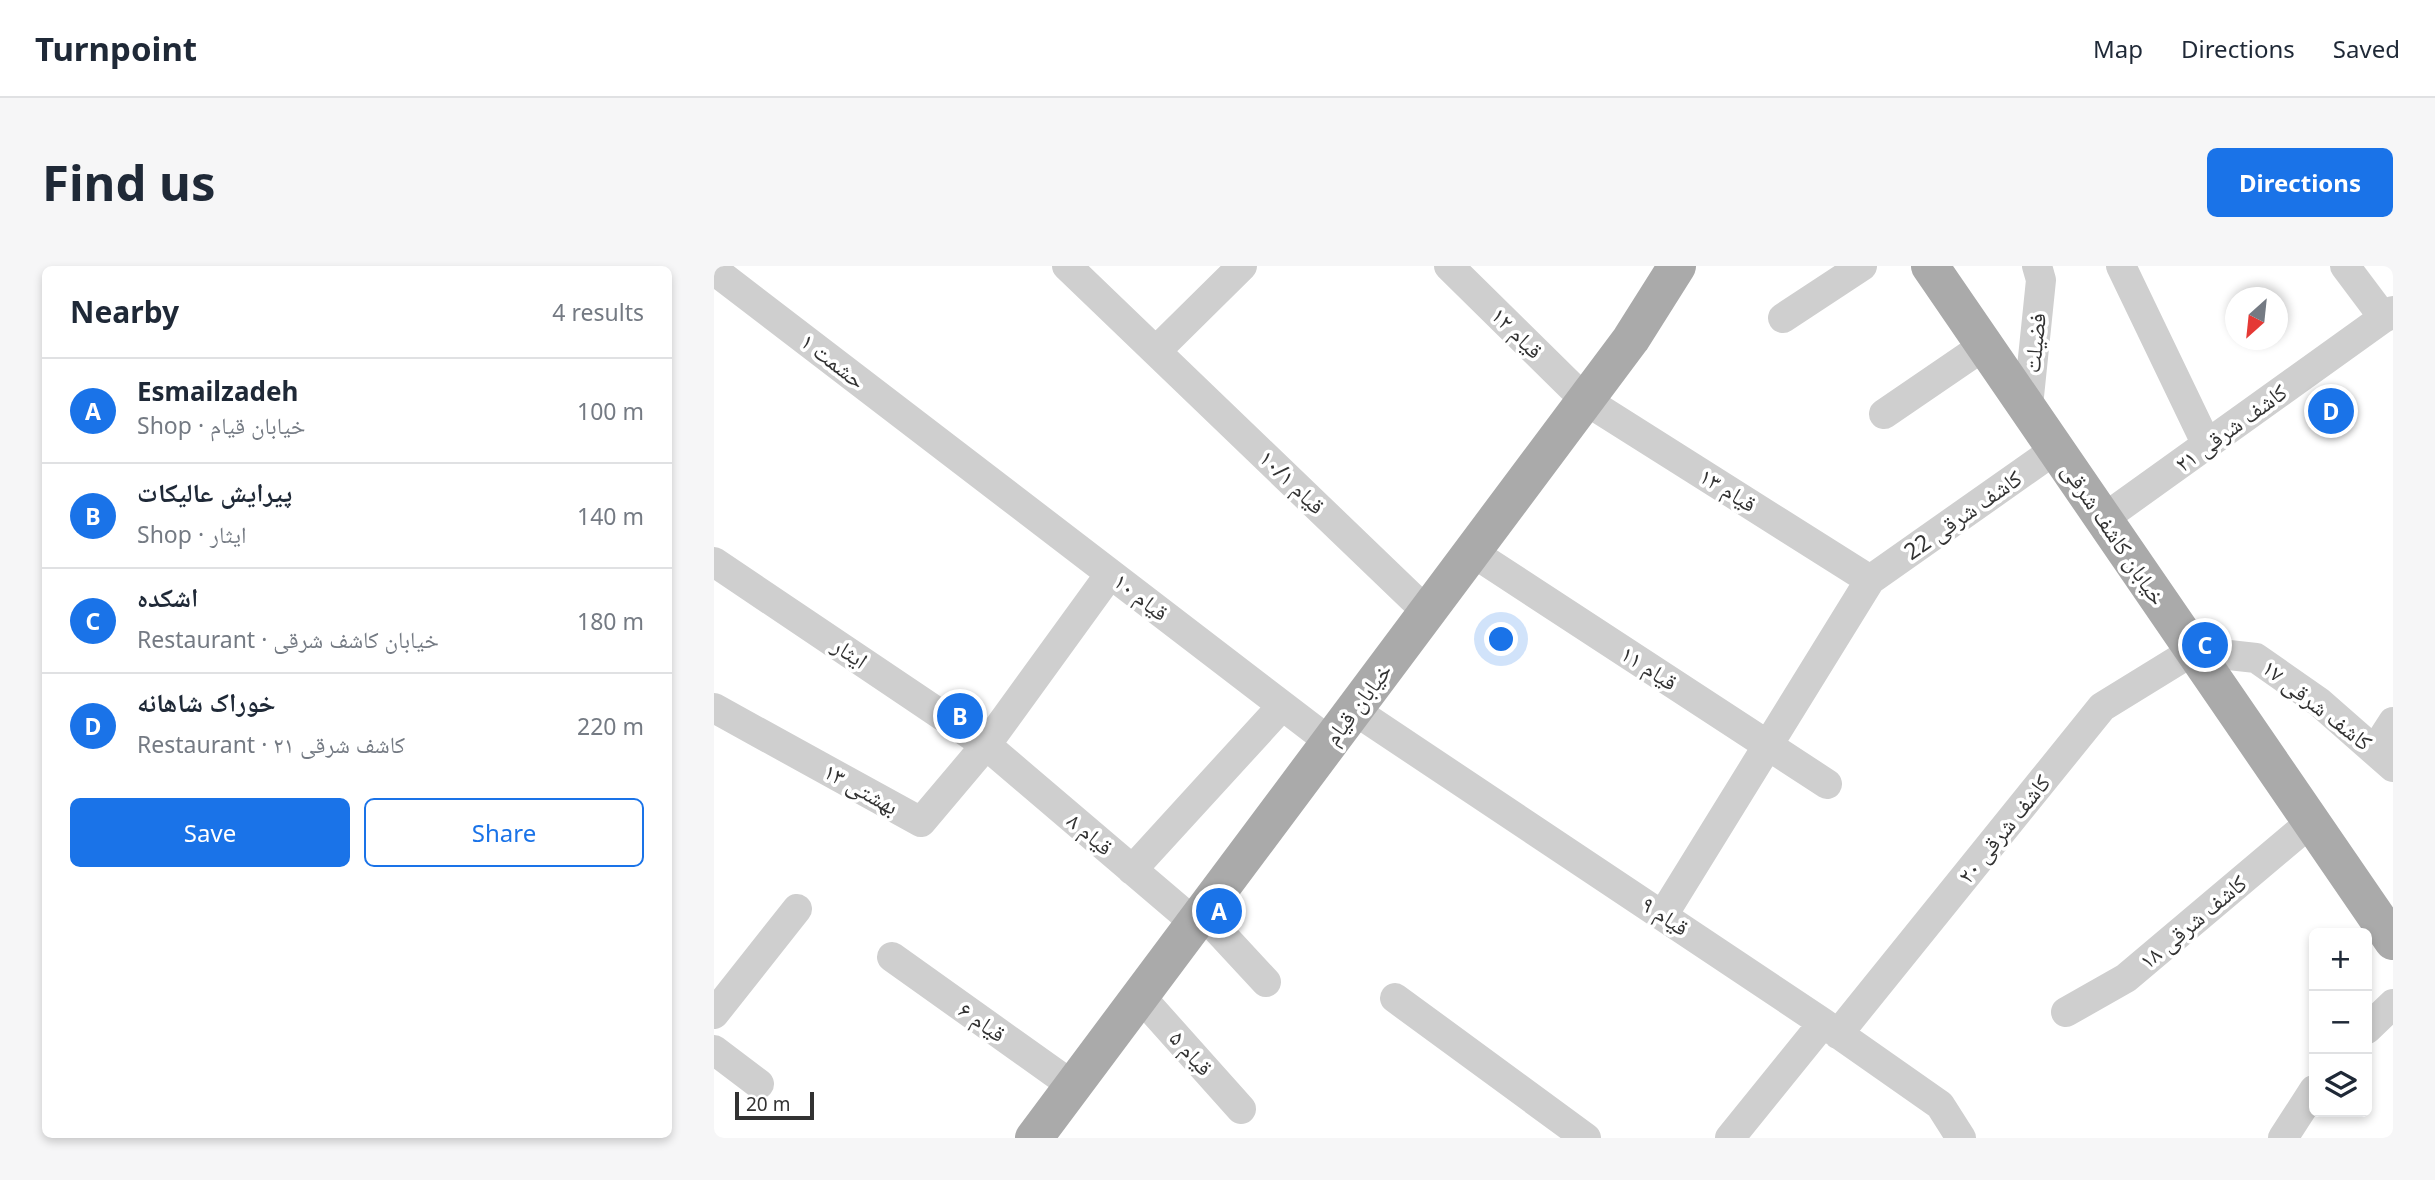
<!DOCTYPE html>
<meta charset="utf-8">
<style>
body{margin:0;font-family:"Noto Sans","Noto Naskh Arabic",sans-serif;background:#f6f6f7;color:#1f2937}
.controls{position:absolute;right:21px;bottom:21px;display:grid;overflow:hidden;border-radius:10px;box-shadow:0 4px 10px #0003}
.controls button{width:63px;height:63px;display:grid;place-items:center;padding:0;border:0;border-bottom:2px solid #e0e1e3;background:#fff;color:#1f2937;font:35px sans-serif}
.compass{position:absolute;left:1511px;top:21px;width:63px;height:63px;border-radius:50%;background:#fff;box-shadow:0 4px 10px #0003;rotate:207deg}
.scale{position:absolute;left:21px;bottom:18px;width:79px;box-sizing:border-box;padding-left:7px;border:4px solid #323232;border-top:0;font-size:19px;line-height:24px;white-space:nowrap;color:#323232;-webkit-text-stroke:5px #fff;paint-order:stroke}
.you{position:absolute;left:788px;top:374px;width:24px;height:24px;margin:-18px;border:5px solid #fff;border-radius:50%;background:#1a73e8;box-shadow:0 0 0 10px #1a73e833}
.badge{display:grid;place-items:center;width:46px;height:46px;border-radius:50%;background:#1a73e8;color:#fff;font-size:23px;font-weight:700}
.pin{position:absolute;translate:-50% -50%;border:4px solid #fff;box-shadow:0 2px 7px #0006}
.list{margin:0;padding:0;list-style:none}
h2{display:flex;justify-content:space-between;align-items:center;height:91px;margin:0;padding:0 28px;font-size:30px}
h2 small{font-size:23px;font-weight:400;color:#747a83}
.list li{display:grid;grid-template-columns:46px 1fr auto;gap:21px;align-items:center;box-sizing:border-box;height:105px;padding:0 28px;border-top:2px solid #e0e1e3}
.list b{display:block;font-size:26px;white-space:nowrap}
.list p{margin:0;font-size:23px;white-space:nowrap;color:#747a83}
.list em{font-size:23px;font-style:normal;color:#747a83}
.actions{display:flex;gap:14px;padding:21px 28px}
.actions a{flex:1;padding:16px 0;border:2px solid #1a73e8;border-radius:10px;text-align:center;font-size:24px;color:#1a73e8}
.actions .main{background:#1a73e8;color:#fff}
.icon{flex:none;width:38px;height:38px;fill:none;stroke:currentColor;stroke-width:2;stroke-linecap:round;stroke-linejoin:round}
.map{position:relative;flex:none;width:1679px;height:872px;overflow:hidden;border-radius:10px}
header{display:flex;align-items:center;gap:42px;box-sizing:border-box;height:98px;padding:0 35px;background:#fff;border-bottom:2px solid #e0e1e3}
header strong{font-size:33px}
nav{display:flex;gap:38px;margin-inline-start:auto;font-size:24px}
.intro{display:flex;align-items:center;justify-content:space-between;box-sizing:border-box;height:168px;padding:0 42px}
h1{margin:0;font-size:49px}
.button{padding:18px 32px;border-radius:10px;background:#1a73e8;color:#fff;font-size:24px;font-weight:700}
main{display:flex;gap:42px;padding:0 42px}
aside{flex:1;background:#fff;border-radius:10px;box-shadow:0 4px 10px #0003}
.map>svg:first-child{display:block}
.lines{fill:none;stroke-linecap:round;stroke-linejoin:round}
.minor{stroke:#cfcfcf;stroke-width:30}
.major{stroke:#aaa;stroke-width:38}
.labels{text-anchor:middle;stroke-width:7;stroke-linejoin:round;paint-order:stroke}
.street-label{font-size:23px;fill:#323232;stroke:#fff}
</style>
<header>
<strong>Turnpoint</strong>
<nav><a>Map</a><a>Directions</a><a>Saved</a></nav>
</header>
<div class="intro"><h1>Find us</h1><a class="button">Directions</a></div>
<main>
<aside>
<h2>Nearby<small>4 results</small></h2>
<ul class="list">
<li><span class="badge">A</span><div><b>Esmailzadeh</b><p>Shop · خیابان قیام</p></div><em>100 m</em></li>
<li><span class="badge">B</span><div><b>پیرایش عالیکات</b><p>Shop · ایثار</p></div><em>140 m</em></li>
<li><span class="badge">C</span><div><b>اشکده</b><p>Restaurant · خیابان کاشف شرقی</p></div><em>180 m</em></li>
<li><span class="badge">D</span><div><b>خوراک شاهانه</b><p>Restaurant · کاشف شرقی ۲۱</p></div><em>220 m</em></li>
</ul>
<div class="actions"><a class="main">Save</a><a>Share</a></div>
</aside>
<div class="map">
<svg width="1679" height="872" viewBox="0 0 1679 872">
<rect width="100%" height="100%" fill="#fff"/>
<g class="lines">
<!-- minor -->
<path class="minor" d="M353,0L713,346
M735,0L871,134L1156,314
M1407,0L1493,179
M1631,0L1670,52
M0,4L616,476
M1069,52L1148,0
M442,85L528,0
M1314,140L1327,14L1323,0
M1170,148L1271,79
M1389,253L1679,45
M758,286L1113,518
M0,296L272,479L481,657
M0,442L207,556L272,479L396,308
M640,444L1109,757L1226,839L1247,872
M1661,484L1679,456
M418,604L568,440
M488,647L552,716
M949,649L1156,314L1342,183
M178,691L359,820
M426,730L527,843
M681,732L872,872
M1352,746L1412,712L1597,556
M0,748L83,643
M1653,763L1679,738
M1124,768L1388,441L1479,385L1542,392L1605,436L1679,501
M0,784L45,818
M1016,872L1109,757
M1569,872L1600,824"/>
<!-- major -->
<path class="major" d="M1216,0L1679,675
M320,872L917,73L963,0"/>
</g>
<g class="labels">
<!-- street labels -->
<g class="street-label">
<text transform="translate(803 67) rotate(45)" y="8">قیام ۱۲</text>
<text transform="translate(1321 77) rotate(-84)" y="8">فضیلت</text>
<text transform="translate(119 95) rotate(38)" y="8">حشمت ۱</text>
<text transform="translate(1517 162) rotate(-36)" y="8">کاشف شرقی ۲۱</text>
<text transform="translate(578 216) rotate(44)" y="8">قیام ۱۰/۱</text>
<text transform="translate(1014 224) rotate(32)" y="8">قیام ۱۳</text>
<text transform="translate(1249 249) rotate(-35)" y="8">کاشف شرقی 22</text>
<text transform="translate(1400 268) rotate(56)" y="8">خیابان کاشف شرقی</text>
<text transform="translate(427 331) rotate(38)" y="8">قیام ۱۰</text>
<text transform="translate(136 387) rotate(34)" y="8">ایثار</text>
<text transform="translate(935 402) rotate(33)" y="8">قیام ۱۱</text>
<text transform="translate(644 438) rotate(-53)" y="8">خیابان قیام</text>
<text transform="translate(1603 439) rotate(38)" y="8">کاشف شرقی ۱۷</text>
<text transform="translate(147 523) rotate(29)" y="8">بهشتی ۱۳</text>
<text transform="translate(1290 563) rotate(-51)" y="8">کاشف شرقی ۲۰</text>
<text transform="translate(376 568) rotate(40)" y="8">قیام ۸</text>
<text transform="translate(951 650) rotate(34)" y="8">قیام ۹</text>
<text transform="translate(1479 656) rotate(-40)" y="8">کاشف شرقی ۱۸</text>
<text transform="translate(268 756) rotate(35)" y="8">قیام ۶</text>
<text transform="translate(477 787) rotate(48)" y="8">قیام ۵</text>
</g>
</g>
</svg>
<div class="controls">
<button>+</button>
<button>−</button>
<button><svg class="icon" aria-label="layers" viewBox="0 0 24 24"><path d="M12 4l9 5-9 5-9-5zM3 14l9 5 9-5"/></svg></button>
</div>
<svg class="compass" viewBox="-18 -18 36 36"><path d="M0-13l5 13h-10z" fill="#e53935"/><path d="M0 13l5-13h-10z" fill="#747a83"/></svg>
<div class="scale">20 m</div>
<div class="you"></div>
<div class="pin badge" style="left:505px;top:645px">A</div>
<div class="pin badge" style="left:246px;top:450px">B</div>
<div class="pin badge" style="left:1491px;top:379px">C</div>
<div class="pin badge" style="left:1617px;top:145px">D</div>
</div>
</main>
